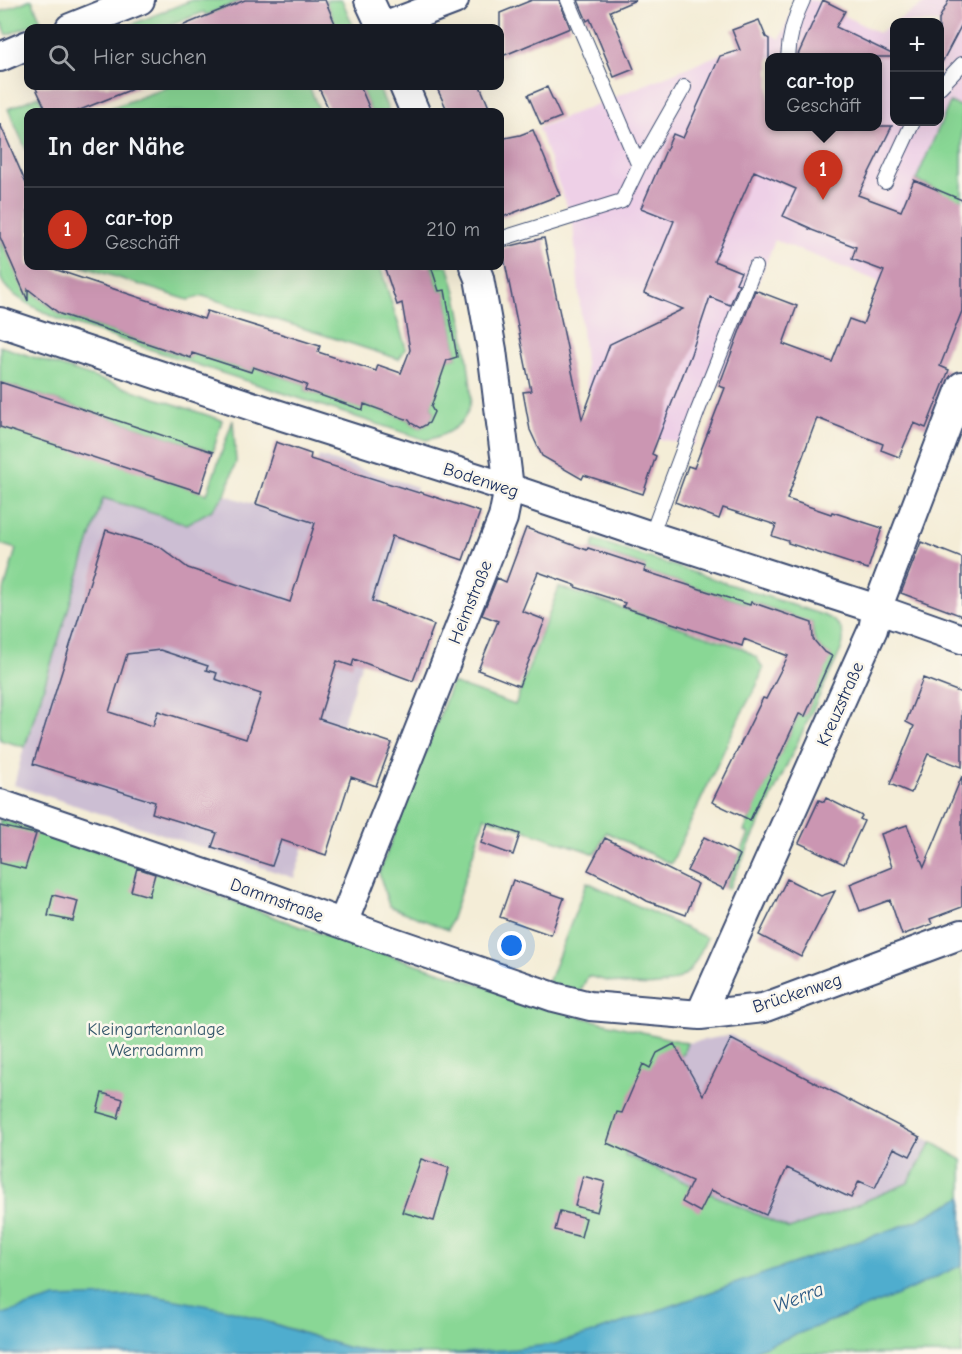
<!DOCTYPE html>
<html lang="de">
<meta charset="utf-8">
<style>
body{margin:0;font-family:"Comic Neue",sans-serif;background:#20242c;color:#f1f3f6}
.controls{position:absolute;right:18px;top:18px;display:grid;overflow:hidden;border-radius:12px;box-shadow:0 6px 24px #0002}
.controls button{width:54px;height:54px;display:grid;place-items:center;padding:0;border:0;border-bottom:2px solid #363941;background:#171b24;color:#f1f3f6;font:30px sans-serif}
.you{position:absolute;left:512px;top:946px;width:21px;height:21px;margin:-15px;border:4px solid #fff;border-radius:50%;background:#1a73e8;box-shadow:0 0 0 9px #1a73e833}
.badge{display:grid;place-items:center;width:39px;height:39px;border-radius:50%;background:#c8321e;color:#fff;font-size:20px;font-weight:700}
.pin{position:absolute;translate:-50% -50px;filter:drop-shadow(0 2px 3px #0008)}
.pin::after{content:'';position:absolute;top:32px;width:21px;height:18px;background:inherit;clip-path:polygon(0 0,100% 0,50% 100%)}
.popup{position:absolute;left:765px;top:53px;width:117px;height:78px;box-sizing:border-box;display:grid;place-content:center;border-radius:12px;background:#171b24;filter:drop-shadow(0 2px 4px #0005);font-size:20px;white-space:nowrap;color:#9ea1a6}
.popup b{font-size:22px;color:#f1f3f6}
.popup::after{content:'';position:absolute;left:50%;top:100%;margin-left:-12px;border:12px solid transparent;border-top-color:#171b24}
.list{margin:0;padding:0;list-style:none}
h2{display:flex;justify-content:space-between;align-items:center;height:78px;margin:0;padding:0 24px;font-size:26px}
h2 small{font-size:20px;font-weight:400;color:#9ea1a6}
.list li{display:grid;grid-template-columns:39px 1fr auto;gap:18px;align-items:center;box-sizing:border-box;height:84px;padding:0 24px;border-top:2px solid #363941}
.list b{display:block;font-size:22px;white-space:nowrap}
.list p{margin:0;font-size:20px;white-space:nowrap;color:#9ea1a6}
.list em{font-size:20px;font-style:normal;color:#9ea1a6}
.icon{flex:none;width:33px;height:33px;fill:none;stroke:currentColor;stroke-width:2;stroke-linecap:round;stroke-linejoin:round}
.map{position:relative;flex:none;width:962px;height:1354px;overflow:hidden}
.search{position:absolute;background:#171b24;box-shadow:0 6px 24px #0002;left:24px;top:24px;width:480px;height:66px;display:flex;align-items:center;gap:15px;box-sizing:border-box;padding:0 21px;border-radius:12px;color:#9ea1a6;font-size:22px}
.panel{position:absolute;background:#171b24;box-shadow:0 6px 24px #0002;left:24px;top:108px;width:480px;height:162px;border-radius:12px}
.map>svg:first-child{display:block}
.built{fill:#eed0e7;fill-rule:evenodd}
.industrial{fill:#ccbed3}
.green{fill:#89d795;stroke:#52837a;stroke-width:1.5}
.water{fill:#50adce;stroke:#366e96;stroke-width:1.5}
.building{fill:#cb96b2;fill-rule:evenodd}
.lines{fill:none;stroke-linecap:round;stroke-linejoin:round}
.lane-casing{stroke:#3c4c70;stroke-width:16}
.street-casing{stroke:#3c4c70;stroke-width:32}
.lane{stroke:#fff;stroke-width:14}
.street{stroke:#fff;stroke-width:28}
.labels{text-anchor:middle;stroke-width:5;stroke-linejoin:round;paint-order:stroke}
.street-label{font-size:18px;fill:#1b2f5e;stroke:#fbf7ec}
.park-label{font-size:18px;fill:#36596c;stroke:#fbf7ec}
.water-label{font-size:20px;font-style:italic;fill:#2e5b85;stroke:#fbf7ec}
</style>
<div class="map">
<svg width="962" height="1354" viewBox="0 0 962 1354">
<rect width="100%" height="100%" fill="#fbf7ec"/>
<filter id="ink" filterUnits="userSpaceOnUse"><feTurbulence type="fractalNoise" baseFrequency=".0167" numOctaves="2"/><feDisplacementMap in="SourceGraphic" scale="12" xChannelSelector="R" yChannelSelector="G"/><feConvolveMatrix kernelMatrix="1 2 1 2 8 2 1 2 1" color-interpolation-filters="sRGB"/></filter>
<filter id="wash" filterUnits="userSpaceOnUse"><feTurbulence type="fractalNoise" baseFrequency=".008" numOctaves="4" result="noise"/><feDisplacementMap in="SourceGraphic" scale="24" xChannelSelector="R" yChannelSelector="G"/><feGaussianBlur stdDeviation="1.35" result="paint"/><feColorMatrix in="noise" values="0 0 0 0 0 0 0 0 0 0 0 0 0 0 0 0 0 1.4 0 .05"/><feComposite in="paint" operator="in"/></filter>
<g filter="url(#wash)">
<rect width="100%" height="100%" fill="#f4edd7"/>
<!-- built -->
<path class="built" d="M797,0H815L878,33L894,23V122H940V22H895L930,0H962V165L910,294L775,240L694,445L618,432L587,388L573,223L538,128L770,34L780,39ZM769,58H877V127H769Z"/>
<!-- industrial -->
<path class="industrial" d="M319,456L417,487L294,878L14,785L23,751L103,497L187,524L212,510L225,495L298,519Z
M731,1035L932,1142L908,1183L834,1214L789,1229L624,1155L666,1062L683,1054L687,1043Z"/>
<!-- green -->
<path class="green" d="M29,0H32L41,21L7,35L0,19V12Z
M192,0H242L206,15L204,12L163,28H123Z
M325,0H342L354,28H342L340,25L336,26Z
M171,86H309L320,112H100Z
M365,86H378L389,112H371L361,88Z
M39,96L46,112H28V154L8,109Z
M950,102L962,107V199L933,265L941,191L916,180Z
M0,237L21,283L60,314L190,358L192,353L251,372L253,367L307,385L305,390L362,409L364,404L409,420L411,423L420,428L429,423L434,412L431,407L443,361L457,357L445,291H439L431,266H448C459,296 464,329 468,362C469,374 472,387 471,399C470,407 467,415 462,421C453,432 439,437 426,440L58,319C42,311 8,297 1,279C0,272 0,246 0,237Z
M81,266H380L406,348L399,359L203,296L188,300Z
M0,346L222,420L213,452L0,382Z
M233,420L236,462L225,495L212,510L187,524L103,498L25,747L0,740V604L16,549L0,544V425L207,494Z
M595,540L823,615C840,621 847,633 841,650L729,888L725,887L749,834L744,831L799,714L805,716L831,656C816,647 813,641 812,623L752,602L750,605L644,571L645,566L592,549Z
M559,587L742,648L757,658L763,669L757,685L740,716L671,864L606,832L596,854L485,817L448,930L389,906L379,873L452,683L515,705Z
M0,819L116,857L298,926L585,1018L687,1043L683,1054L666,1062L625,1155L789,1229L834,1214L908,1183L932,1142L962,1160V1354H399L349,1348L272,1323L0,1354Z
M587,882L707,938C702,948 697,961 690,970C667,996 616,984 588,976L579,994L548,983Z"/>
<!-- water -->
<path class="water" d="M962,1197V1265L898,1295L746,1354H449L515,1349L554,1344L590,1334L916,1221Z
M149,1295L230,1310L349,1348L399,1354H420H0V1315L55,1298Z"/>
<g id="blocks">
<!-- building -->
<path class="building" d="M245,0H325L337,28H177Z
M532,0H559L570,28L500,57V13Z
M578,0H636L610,11L634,69L614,77L590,19L587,21Z
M823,0L845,11L836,27L894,55V57H797Z
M949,0H962V24L939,68V19Z
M759,20L766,37L769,39V126H892L858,195L901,211L914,180L962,200V311L940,366L949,370L926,428L914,423L899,457L881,450L883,444L817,418L787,499L831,514L832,512L882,528L868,569L788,543V541L772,536L776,525L723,508L719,519L675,502L688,466L694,468L725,388L719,386L755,290L797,306L783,344L832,362L849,319L863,324L884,271L852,259L856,247L809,229L810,228L783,216L796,189L754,171L714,261L741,272L736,283L739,284L730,305L710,297L691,354L652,454L656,456L643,494L584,475L582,479L542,456L530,430L523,392L531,391L502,248L544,238L582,419L610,344L683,309L644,293L674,221L641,208L673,134L683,138L720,56L740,50L732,30Z
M35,86H140L75,112H47Z
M318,86H360L371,112H330Z
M436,86H480L491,112H448Z
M547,87L561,117L541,125L528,95Z
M0,124L28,188V266H45L204,319L207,311L320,346L318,352L376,371L378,365L401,373L410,350L408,338L402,303L397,305L384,266H431L439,291L445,290L457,357L447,360L431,407L434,412L429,423L420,428L411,423L409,420L364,404L363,410L305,390L307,385L253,367L251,372L192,353L191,358L60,314L28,289V301L0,237Z
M533,130L560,195L500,218V139L520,135Z
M0,382L213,452L200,492L0,427Z
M276,442L311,454L310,459L419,493L420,492L480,512L463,560L392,536L372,601L434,625L413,681L354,659L352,666L337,661L319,719L392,743L376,786L351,777L326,855L281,840L272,866L212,847L217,833L152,813L155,802L33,764L106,530L160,547L188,568L290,602L315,523L256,504ZM160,650L208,666L206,670L217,673L215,679L261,694L246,739L158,711L153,726L109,712L127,654Z
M526,528L587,550L588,548L646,567L644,571L750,605L751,602L812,623L813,639L823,651L832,656L805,716L799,714L750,820L712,802L763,698L766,699L788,656L744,639L742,646L623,607L625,603L575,587V585L538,572L522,611L545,620L519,686L478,670L498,621L482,615L497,578L506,582Z
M921,542L962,558V616L901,593Z
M923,678L962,693V767L928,754L911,793L890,784L914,726L906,722Z
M962,776V907L930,919L932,924L902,935L890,900L860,911L850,884L892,867L881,834L907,825L924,867Z
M826,798L862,816L860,819L864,821L844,864L799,843L819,800L824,802Z
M488,823L520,834L513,855L481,843Z
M0,826L36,834L25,869L0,863Z
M704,837L740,855L724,889L687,871Z
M605,838L698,884L686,915L647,901L627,889L588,870Z
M137,868L155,874L149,896L131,891Z
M787,879L821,896L835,891L801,957L759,935Z
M513,880L564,898L551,935L500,917Z
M53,895L78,901L73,921L48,916Z
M731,1039L920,1137L910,1156L894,1148L875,1188L859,1181L851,1198L787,1168L766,1215L711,1190L700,1212L682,1202L692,1181L607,1143L617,1112L622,1113L643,1064L650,1068L657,1053L674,1044L703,1095Z
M102,1093L123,1099L118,1118L97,1112Z
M421,1159L449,1168L434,1221L402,1212Z
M583,1176L605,1182L597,1212L575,1206Z
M560,1211L586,1218L581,1237L555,1230Z"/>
</g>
</g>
<g filter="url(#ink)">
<use href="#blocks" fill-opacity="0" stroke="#3c4c70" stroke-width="1.5"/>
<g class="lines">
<defs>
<path id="lane" d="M568,0L639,166L684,87
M788,58C789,37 794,18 803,0
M940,87L962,64
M885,182L913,122
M500,239L622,201L639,166
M651,536L698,410L755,267"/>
<path id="street" d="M369,0L382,28
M70,28L140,0
M381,28L454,0
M0,57L28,45
M404,86L415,112
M0,322L270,412L509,488L651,536L877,609L962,639
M0,804L231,883L382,938L554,997L590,1006L700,1015L763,1008L962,934
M343,923L503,518L509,488L492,350L479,278L474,266
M700,1015L873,629L877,609L962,386"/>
</defs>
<!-- lane casing -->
<use href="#lane" class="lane-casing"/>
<!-- street casing -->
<use href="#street" class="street-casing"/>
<!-- lane -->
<use href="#lane" class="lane"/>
<!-- street -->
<use href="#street" class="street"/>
</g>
</g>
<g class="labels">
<!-- street labels -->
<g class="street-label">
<text transform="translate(481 480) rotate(18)" y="6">Bodenweg</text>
<text transform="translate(470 602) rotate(-68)" y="6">Heimstraße</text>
<text transform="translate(840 704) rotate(-66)" y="6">Kreuzstraße</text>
<text transform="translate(277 900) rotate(20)" y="6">Dammstraße</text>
<text transform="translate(797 993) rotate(-18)" y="6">Brückenweg</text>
</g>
<!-- park labels -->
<g class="park-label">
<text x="156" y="1035">Kleingartenanlage<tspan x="156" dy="21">Werradamm</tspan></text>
</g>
<!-- water labels -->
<g class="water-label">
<text transform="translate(798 1297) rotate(-21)" y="7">Werra</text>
</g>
</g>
</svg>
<div class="controls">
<button>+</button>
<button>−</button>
</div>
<div class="you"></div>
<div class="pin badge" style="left:823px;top:200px">1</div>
<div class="popup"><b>car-top</b>Geschäft</div>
<div class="search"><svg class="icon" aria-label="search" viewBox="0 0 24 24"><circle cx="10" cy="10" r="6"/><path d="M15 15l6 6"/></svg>Hier suchen</div>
<section class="panel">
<h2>In der Nähe<small></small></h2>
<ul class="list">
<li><span class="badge">1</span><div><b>car-top</b><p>Geschäft</p></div><em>210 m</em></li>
</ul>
</section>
</div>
